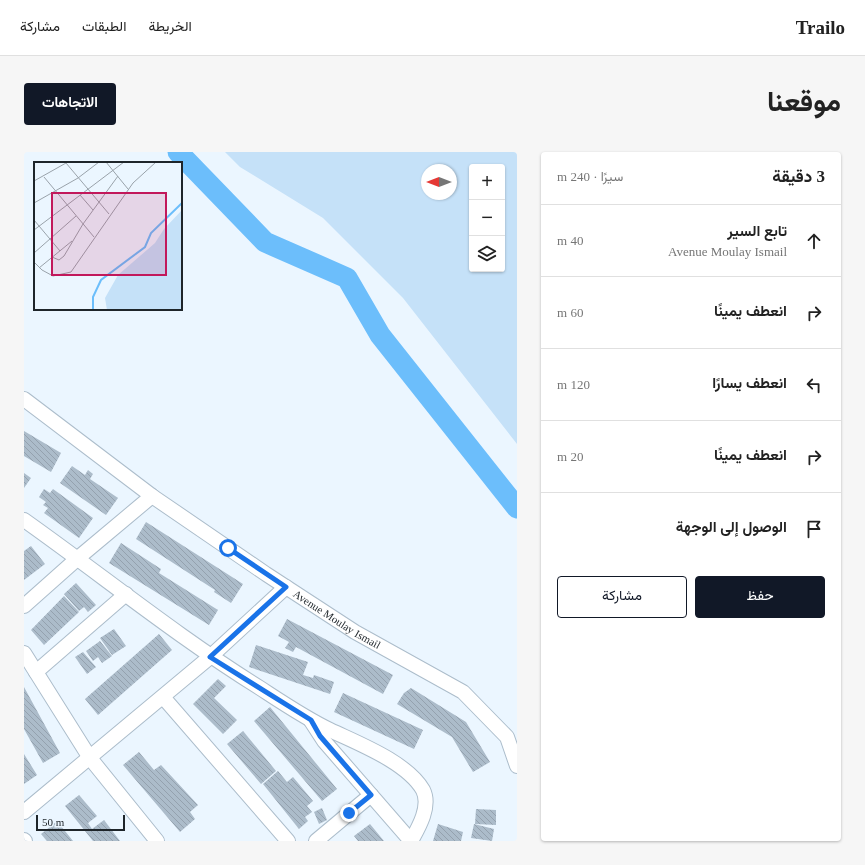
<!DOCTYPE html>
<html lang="ar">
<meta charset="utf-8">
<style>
body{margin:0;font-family:"Times New Roman",Vazirmatn,serif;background:#f6f6f6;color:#222;direction:rtl}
.controls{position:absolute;right:12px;top:12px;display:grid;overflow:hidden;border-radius:4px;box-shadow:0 1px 3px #0004}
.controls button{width:36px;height:36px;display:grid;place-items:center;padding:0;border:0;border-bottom:1px solid #e0e0e0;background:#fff;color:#222;font:20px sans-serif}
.compass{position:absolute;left:397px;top:12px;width:36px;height:36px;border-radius:50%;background:#fff;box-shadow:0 1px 3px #0004;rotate:270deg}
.scale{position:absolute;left:12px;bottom:10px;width:89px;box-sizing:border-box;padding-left:4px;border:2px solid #1e252a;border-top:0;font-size:11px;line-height:14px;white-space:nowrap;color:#1e252a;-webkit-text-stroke:3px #ebf6ff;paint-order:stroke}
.stop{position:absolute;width:12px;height:12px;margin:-9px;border:3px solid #1a73e8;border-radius:50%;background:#fff}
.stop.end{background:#1a73e8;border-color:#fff;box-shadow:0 1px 4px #0008}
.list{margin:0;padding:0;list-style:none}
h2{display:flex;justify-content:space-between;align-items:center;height:52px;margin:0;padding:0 16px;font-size:17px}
h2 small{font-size:13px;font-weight:400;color:#767676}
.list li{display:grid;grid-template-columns:26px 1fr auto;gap:12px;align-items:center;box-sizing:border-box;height:72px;padding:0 16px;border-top:1px solid #e0e0e0}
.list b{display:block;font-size:15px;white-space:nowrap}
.list p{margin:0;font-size:13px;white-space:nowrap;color:#767676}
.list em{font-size:13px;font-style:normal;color:#767676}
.actions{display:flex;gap:8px;padding:12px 16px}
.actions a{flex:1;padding:9px 0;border:1px solid #111827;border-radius:4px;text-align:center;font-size:14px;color:#111827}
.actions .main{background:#111827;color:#fff}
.icon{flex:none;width:22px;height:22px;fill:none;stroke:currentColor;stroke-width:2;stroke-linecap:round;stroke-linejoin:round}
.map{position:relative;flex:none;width:493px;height:689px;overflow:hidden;direction:ltr;border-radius:4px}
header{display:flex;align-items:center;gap:24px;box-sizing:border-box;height:56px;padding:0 20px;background:#fff;border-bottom:1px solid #e0e0e0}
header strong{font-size:19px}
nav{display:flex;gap:22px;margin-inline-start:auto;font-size:14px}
.intro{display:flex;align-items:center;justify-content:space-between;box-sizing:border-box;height:96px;padding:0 24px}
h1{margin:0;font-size:28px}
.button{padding:10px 18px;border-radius:4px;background:#111827;color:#fff;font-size:14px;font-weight:700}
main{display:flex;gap:24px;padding:0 24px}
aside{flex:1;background:#fff;border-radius:4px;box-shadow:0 1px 3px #0004}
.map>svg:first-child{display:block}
.grass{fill:#c5e1f8;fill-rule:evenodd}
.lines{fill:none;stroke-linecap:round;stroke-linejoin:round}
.river{stroke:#6cbefb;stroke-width:21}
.building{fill:url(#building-back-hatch)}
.minor-casing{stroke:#acbdcb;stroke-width:16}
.minor{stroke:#fff;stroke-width:14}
.route{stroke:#1a73e8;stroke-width:5}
.labels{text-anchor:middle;stroke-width:4;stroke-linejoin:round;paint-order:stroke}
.street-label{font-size:11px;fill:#1e252a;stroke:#ebf6ff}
.inset-river{fill:none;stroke:#6cbefb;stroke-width:2}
.inset-road{fill:none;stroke:#99a2aa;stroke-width:1}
.view{fill:#c2185b;fill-opacity:0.15;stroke:#c2185b;stroke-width:2}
.inset-edge{fill:none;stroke:#1e252a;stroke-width:2}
</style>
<header>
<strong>Trailo</strong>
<nav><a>الخريطة</a><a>الطبقات</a><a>مشاركة</a></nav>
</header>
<div class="intro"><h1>موقعنا</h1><a class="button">الاتجاهات</a></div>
<main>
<aside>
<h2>3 دقيقة<small>سيرًا · 240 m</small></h2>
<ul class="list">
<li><svg class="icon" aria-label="ahead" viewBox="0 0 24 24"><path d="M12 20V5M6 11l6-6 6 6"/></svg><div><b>تابع السير</b><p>Avenue Moulay Ismail</p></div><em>40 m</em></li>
<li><svg class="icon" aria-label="right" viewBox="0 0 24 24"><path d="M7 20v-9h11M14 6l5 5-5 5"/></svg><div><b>انعطف يمينًا</b></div><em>60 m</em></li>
<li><svg class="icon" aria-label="left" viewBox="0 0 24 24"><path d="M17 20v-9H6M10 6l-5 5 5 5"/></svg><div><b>انعطف يسارًا</b></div><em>120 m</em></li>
<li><svg class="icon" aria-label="right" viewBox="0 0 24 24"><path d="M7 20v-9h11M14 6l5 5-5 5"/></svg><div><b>انعطف يمينًا</b></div><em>20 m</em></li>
<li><svg class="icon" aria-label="arrive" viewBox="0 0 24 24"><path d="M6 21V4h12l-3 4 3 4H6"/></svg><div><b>الوصول إلى الوجهة</b></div></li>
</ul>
<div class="actions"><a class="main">حفظ</a><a>مشاركة</a></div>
</aside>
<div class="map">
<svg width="493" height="689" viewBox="0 0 493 689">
<defs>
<pattern id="building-back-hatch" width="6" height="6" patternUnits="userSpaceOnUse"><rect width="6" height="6" fill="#acbcca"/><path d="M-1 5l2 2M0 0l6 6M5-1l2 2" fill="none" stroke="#94a1ae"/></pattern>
</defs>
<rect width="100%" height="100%" fill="#ebf6ff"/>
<!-- grass -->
<path class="grass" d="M201,0H493V292L379,146L299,66L216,15ZM448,15H478V117H448ZM403,18H427V42H403Z"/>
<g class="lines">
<!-- river -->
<path class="river" d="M154,0L241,90L323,126L356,183L493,356"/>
</g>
<!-- building -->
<path class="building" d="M0,279L37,301L27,320L0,304Z
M48,314L61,323L64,318L69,322L66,327L94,346L82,363L36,331Z
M0,321L7,326L0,336Z
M20,337L26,341L29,337L69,366L55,386L20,361L24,356L19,353L22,350L15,345Z
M122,370L219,432L207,451L190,440L191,438L112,387Z
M97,391L137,417L135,421L194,458L185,473L85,411Z
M7,394L21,412L0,428V399Z
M52,431L72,453L64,460L60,455L55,459L40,442Z
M40,444L55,460L20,493L7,478Z
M263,467L369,523L359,542L272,495L269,500L261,496L265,490L254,484Z
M90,477L102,494L88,503L76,486Z
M135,482L148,498L74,563L61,547Z
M76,489L88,504L78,511L74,505L69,509L62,499Z
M232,493L284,510L279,523L289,526L290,523L310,530L306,542L225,515Z
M59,500L72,515L63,522L51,505Z
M194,527L202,534L190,546L213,568L199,582L169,552Z
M0,535L36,601L19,611L0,577Z
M387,536L442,570L466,610L449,620L428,585L373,552L380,541Z
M319,541L399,578L390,597L310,560Z
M246,555L313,637L298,649L230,569Z
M219,579L252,619L237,632L203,592Z
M115,600L130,618L137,613L174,653L166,660L171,667L156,680L99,613Z
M0,602L13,623L0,632Z
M254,619L263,630L269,625L289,649L283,654L288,660L281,665L284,669L275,677L239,632Z
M55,643L73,664L64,671L68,677L80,668L96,689H69L41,654Z
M298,656L303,668L295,672L290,660Z
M452,657L472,658V673L451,672Z
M33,669L49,689H23L17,682Z
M346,672L360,689H334L330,684Z
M414,672L439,680L437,689H409Z
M450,672L470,677L468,689L447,686Z"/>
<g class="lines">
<defs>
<g id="minor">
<path id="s1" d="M0,247L128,344L242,422L331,480L439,540L483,585L493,614"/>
<path d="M0,368C79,424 154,485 236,536C259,551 281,566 306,578C333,591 383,610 399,638C407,654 395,675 387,689"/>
<path d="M0,454L54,406L128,344"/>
<path d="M0,501L66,606L133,689"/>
<path d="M12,520L102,442"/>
<path d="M139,545L264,689"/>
<path d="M287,569L300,589L387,689"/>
<path d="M0,660L186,505L262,435"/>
<path d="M0,688L1,689"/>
<path d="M292,689L347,643"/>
</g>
</defs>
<!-- minor casing -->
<use href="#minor" class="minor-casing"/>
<!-- minor -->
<use href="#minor" class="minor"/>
</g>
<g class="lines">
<!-- route -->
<path class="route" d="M204,396L262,435L186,505L287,568L296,584L347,643L325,661"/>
</g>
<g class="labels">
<!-- street labels -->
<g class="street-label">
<text dy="4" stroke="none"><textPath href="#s1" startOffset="383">Avenue Moulay Ismail</textPath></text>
</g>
</g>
<!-- overview -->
<g transform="translate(10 10)">
<rect width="148" height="148" fill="#ebf6ff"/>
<path d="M148,48V148H73L71,136L84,113L121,81L130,67Z" fill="#c5e1f8"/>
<path class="inset-river" d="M59,148V135L67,118L111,85L117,71L148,41"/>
<path class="inset-road" d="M72,0L94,27M32,1L75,52M10,15L60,75M0,19L32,1M46,33L59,48M0,41L44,16L65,0M0,58L26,89M0,68L90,0M0,91L42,54M18,95L25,98L30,94L49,62L84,14M0,100L8,108L19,114L37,110L99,21L122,0M5,106L38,79"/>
<path class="view" d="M18,31H132V113H18Z"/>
<rect width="148" height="148" class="inset-edge"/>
</g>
</svg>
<div class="controls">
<button>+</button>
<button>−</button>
<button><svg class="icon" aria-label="layers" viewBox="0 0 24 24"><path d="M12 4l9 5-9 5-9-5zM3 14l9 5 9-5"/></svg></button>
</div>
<svg class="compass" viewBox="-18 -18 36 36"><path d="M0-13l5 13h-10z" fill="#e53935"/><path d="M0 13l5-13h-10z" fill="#767676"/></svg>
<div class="scale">50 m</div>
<div class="stop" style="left:204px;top:396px"></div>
<div class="stop end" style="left:325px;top:661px"></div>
</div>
</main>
